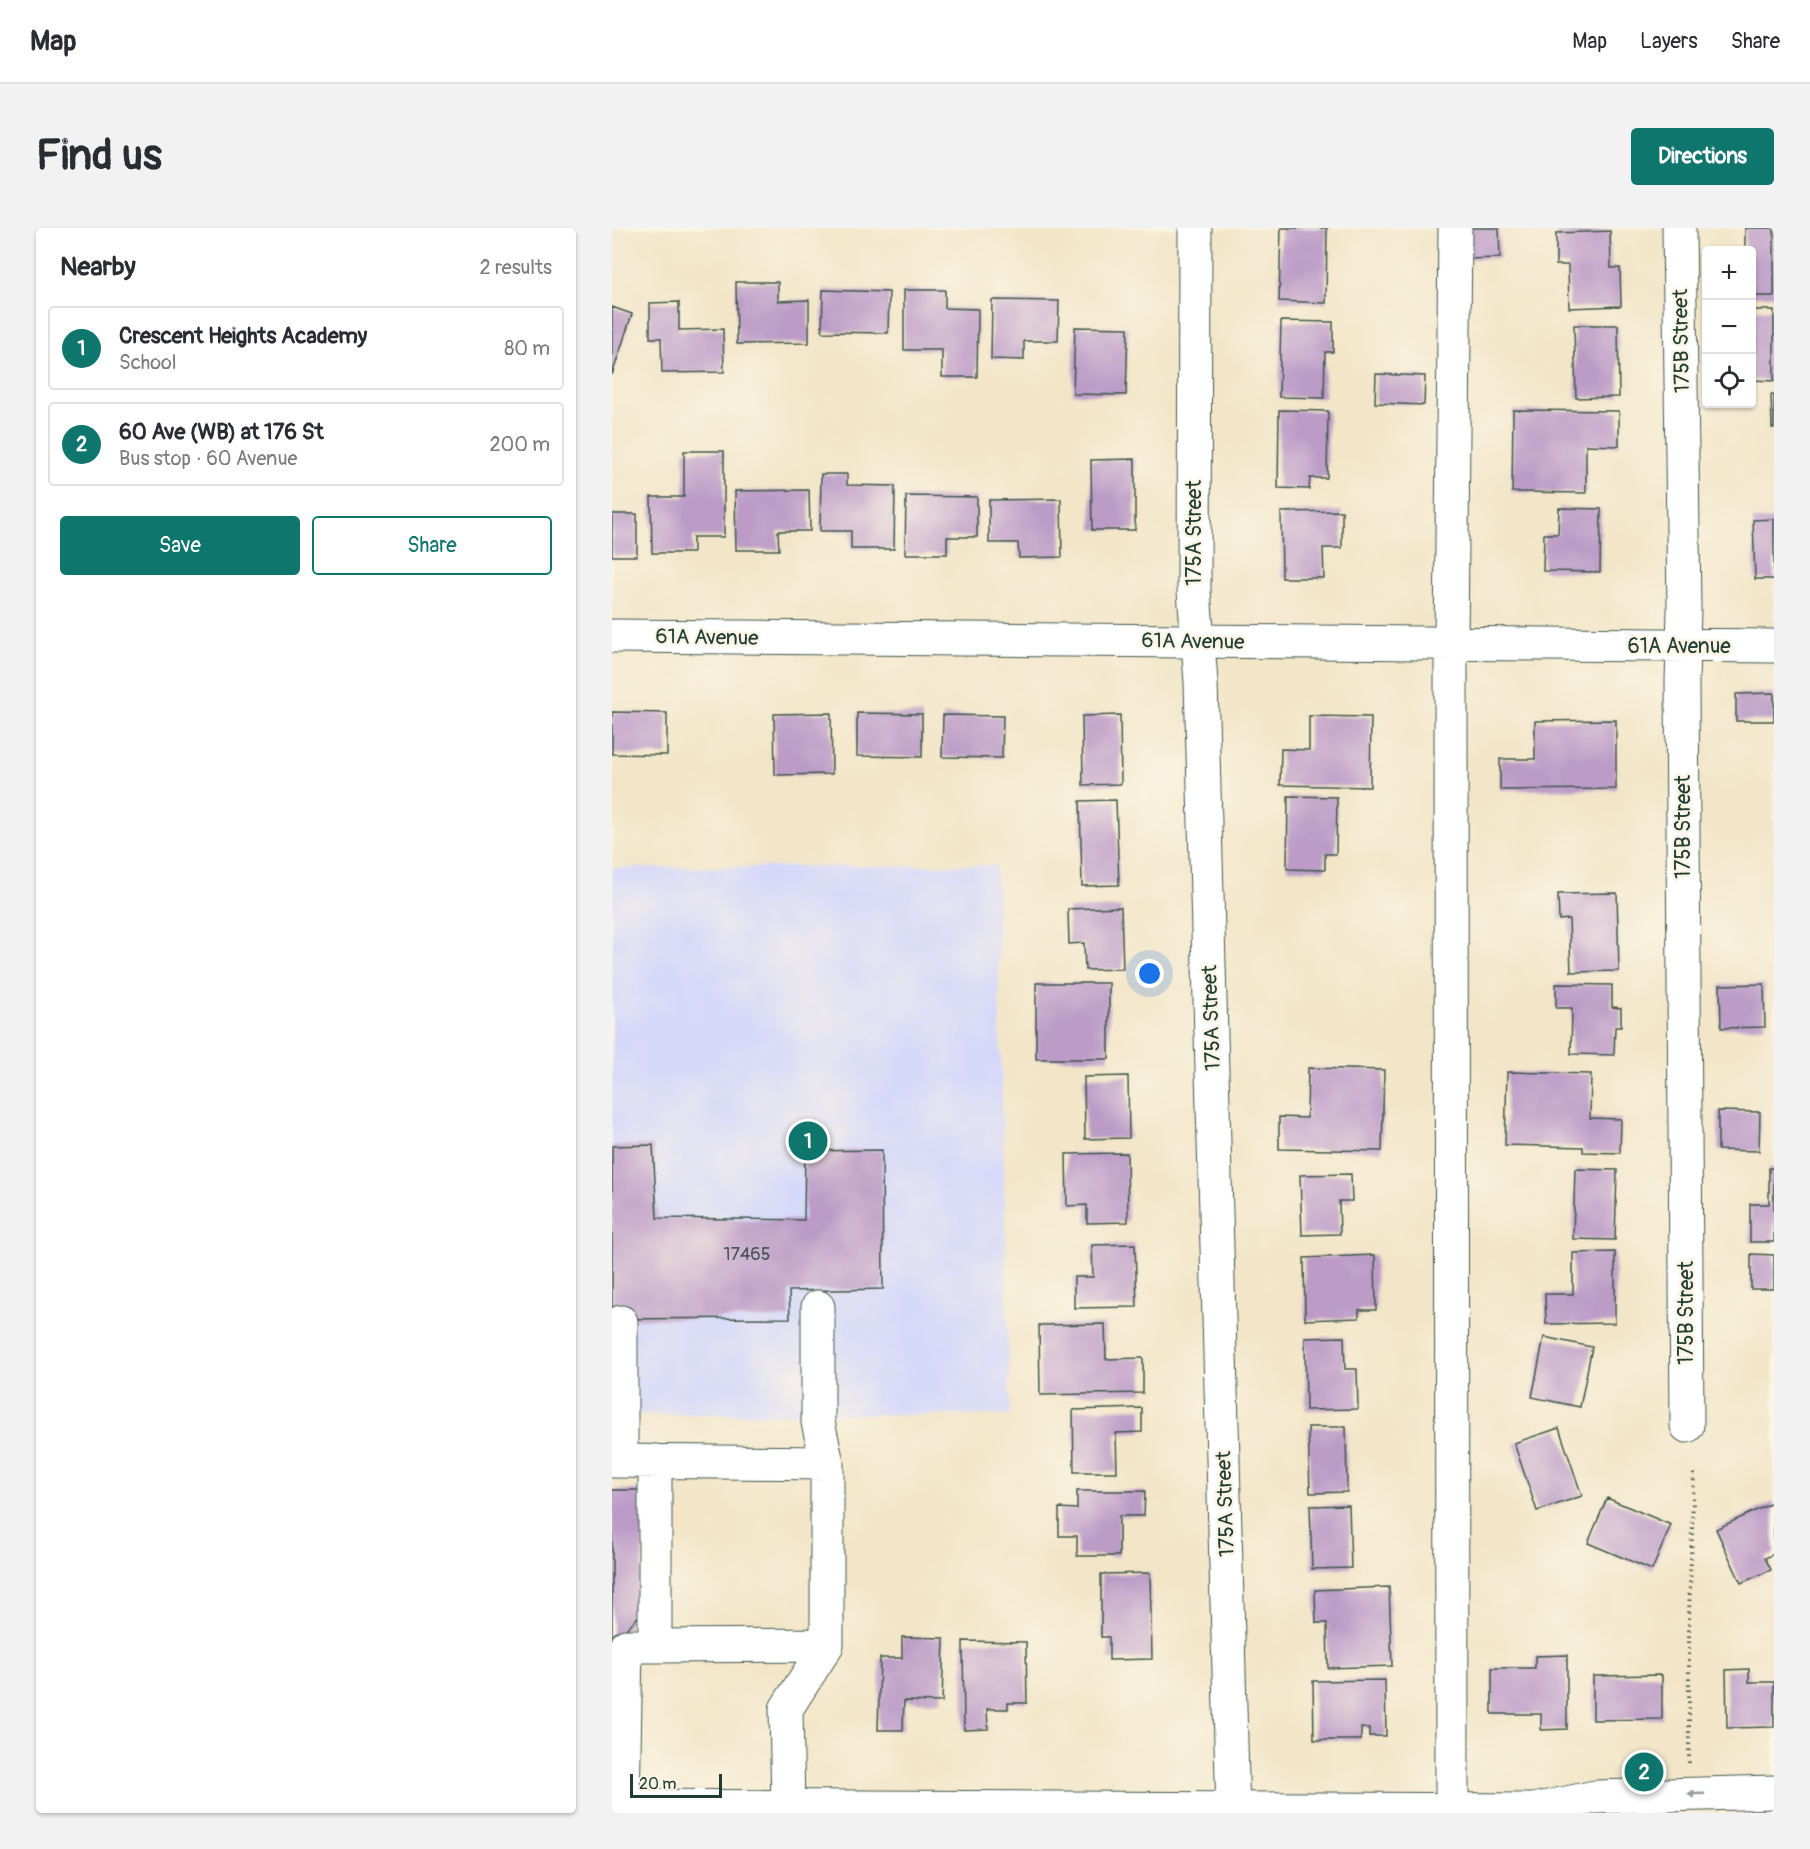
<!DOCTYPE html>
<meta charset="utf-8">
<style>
body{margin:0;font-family:Pangolin,sans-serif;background:#f2f2f3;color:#2b2b33}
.controls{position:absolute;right:18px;top:18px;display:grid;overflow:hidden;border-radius:6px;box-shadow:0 2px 4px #0004}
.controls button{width:54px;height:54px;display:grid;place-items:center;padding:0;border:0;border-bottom:2px solid #e1e1e2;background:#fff;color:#2b2b33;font:30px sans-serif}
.scale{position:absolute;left:18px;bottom:15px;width:92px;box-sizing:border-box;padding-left:6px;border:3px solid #1f3d34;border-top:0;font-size:16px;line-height:21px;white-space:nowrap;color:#1f3d34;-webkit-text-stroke:4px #fcf5e5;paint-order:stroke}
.you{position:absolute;left:538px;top:746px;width:21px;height:21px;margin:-15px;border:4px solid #fff;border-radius:50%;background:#1a73e8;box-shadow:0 0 0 9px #1a73e833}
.badge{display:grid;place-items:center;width:39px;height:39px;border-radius:50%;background:#0f766e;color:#fff;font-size:20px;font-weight:700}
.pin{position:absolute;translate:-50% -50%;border:3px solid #fff;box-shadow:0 2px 6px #0006}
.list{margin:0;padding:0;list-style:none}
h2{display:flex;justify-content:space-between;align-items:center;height:78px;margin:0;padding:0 24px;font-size:26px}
h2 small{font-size:20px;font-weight:400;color:#7c7c81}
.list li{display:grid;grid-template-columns:39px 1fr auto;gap:18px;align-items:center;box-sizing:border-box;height:84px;margin:0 12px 12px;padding:0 12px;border:2px solid #e1e1e2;border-radius:6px}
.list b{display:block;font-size:22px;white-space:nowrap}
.list p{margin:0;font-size:20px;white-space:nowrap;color:#7c7c81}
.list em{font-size:20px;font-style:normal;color:#7c7c81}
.actions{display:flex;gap:12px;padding:18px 24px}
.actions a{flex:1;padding:14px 0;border:2px solid #0f766e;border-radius:6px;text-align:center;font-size:21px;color:#0f766e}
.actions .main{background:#0f766e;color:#fff}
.icon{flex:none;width:33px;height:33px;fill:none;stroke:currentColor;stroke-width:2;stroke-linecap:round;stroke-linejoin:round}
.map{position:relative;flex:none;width:1162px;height:1585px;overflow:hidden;border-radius:6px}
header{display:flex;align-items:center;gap:36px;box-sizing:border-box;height:84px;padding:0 30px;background:#fff;border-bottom:2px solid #e1e1e2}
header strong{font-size:28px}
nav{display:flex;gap:33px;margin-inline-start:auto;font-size:21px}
.intro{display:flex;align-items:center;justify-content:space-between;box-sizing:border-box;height:144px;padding:0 36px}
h1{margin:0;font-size:42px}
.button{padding:15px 27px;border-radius:6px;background:#0f766e;color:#fff;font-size:21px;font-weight:700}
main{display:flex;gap:36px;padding:0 36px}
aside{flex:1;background:#fff;border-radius:6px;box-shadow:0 2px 4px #0004}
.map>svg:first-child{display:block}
.built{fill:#d5d8f9}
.building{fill:#bc9cc7}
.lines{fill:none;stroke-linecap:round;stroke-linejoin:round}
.minor-casing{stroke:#3f564a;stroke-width:35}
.path{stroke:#3f564a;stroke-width:4;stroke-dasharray:1.5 4.5;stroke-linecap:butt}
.minor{stroke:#fff;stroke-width:33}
.oneway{fill:#8f9e9a}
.labels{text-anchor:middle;stroke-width:5;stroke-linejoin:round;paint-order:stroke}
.number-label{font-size:18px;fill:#465559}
.street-label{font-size:21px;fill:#1f3d34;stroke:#fcf5e5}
</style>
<header>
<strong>Map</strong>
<nav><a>Map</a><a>Layers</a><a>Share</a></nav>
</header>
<div class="intro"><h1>Find us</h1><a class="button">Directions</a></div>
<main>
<aside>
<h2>Nearby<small>2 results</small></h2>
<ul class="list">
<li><span class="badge">1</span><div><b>Crescent Heights Academy</b><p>School</p></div><em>80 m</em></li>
<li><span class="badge">2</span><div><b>60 Ave (WB) at 176 St</b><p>Bus stop · 60 Avenue</p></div><em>200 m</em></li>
</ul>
<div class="actions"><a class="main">Save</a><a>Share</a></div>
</aside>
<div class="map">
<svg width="1162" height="1585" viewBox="0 0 1162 1585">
<rect width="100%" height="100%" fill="#fcf5e5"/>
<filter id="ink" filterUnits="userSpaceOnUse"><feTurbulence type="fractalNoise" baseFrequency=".0167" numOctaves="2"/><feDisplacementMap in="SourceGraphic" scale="12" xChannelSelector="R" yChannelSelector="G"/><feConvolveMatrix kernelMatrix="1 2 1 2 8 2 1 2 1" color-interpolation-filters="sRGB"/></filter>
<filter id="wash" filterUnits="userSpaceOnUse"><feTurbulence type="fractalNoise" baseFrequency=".008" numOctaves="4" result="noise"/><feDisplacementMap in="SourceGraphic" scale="24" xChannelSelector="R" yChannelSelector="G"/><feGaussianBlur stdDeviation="1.35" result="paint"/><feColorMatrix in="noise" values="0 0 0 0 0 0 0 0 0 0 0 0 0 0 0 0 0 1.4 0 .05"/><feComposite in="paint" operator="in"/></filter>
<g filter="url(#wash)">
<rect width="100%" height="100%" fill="#f2e5c8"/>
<!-- built -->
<path class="built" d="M384,637L398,1187L0,1186V640Z"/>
<g id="blocks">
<!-- building -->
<path class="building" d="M669,0H715L714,75L667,73Z
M852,0H887L888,30L853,31Z
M1133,0H1162V68H1140V22H1133Z
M998,3L999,40H1008L1009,78L957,80L956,37H944V5Z
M124,54H166V73L197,72V115L125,116Z
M211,62L277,64L276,105L210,104Z
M292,62H333V80L366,81L365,149H330V122H292Z
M380,72L447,73L446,113H412V132L379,131Z
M67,74V102L111,101L112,144L50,145L49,110H38V75Z
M0,79L20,86L0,147Z
M1140,82H1162V153L1140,152Z
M669,93L721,94V124H713L712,170L667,169Z
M962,97H1006L1007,169L964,170Z
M463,99L516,100L514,167L461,166Z
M764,146L813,148L812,177L763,175Z
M1159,167H1162V200H1160Z
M667,182L716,183L715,250H698L697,261L666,260Z
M901,182L1007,183V218L974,217V265L900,264Z
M72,223H112V309H81V325H40L39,269H72Z
M523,231V302H480L479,232Z
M209,246H235V257L283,258L282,321H239V303H208Z
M197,262L198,303H166L167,322H124L123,263Z
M294,268L365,269V309H335V326H293Z
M449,271L450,329L407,330L406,315H377V272Z
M947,280L989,281L988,344L931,343L932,306H946Z
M730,283V320H711L712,350H670L669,284Z
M0,286H25V328H0Z
M1162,291V351H1143L1141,292Z
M1162,465V493H1124V466Z
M0,484L55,485V527L0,526Z
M219,485L220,546L163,547L162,486Z
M245,485L310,486V529L245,528Z
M331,487L391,488L390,530L330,529Z
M508,487L509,556L471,557L470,488Z
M697,488L759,489L758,559L668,557L669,521L697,522Z
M1004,492V561L888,562V531H923V493Z
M676,568L725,569L724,626H713V642L675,641Z
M504,572L507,657L470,658L468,573Z
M1005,665L1007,743L959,744L957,691L947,692L946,666Z
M509,679L511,741L473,742L472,715L457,716L456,681Z
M424,755H497V831H424Z
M944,756L1000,757V779L1009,780V799H1003L1002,827L959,826L960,780H944Z
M1152,756L1153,799L1109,800L1108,757Z
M696,840L772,842L770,923L667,921V889L695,890Z
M895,844L979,846L978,890L1009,891L1008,925L971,924V919L893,917Z
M516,848L517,910L473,911L472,849Z
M1106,883L1148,884L1147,923L1106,922Z
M41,917L45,990L192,992L193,923L270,922L271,1061L177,1063L178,1090L0,1091V918Z
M515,925L516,994L475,995V977L455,978L454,926Z
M1157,940H1162V1014H1138V976H1157Z
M963,941L1005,942L1003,1012L961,1011Z
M739,946L740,973H727L728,1006L690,1007L688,947Z
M523,1016L525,1079L462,1080V1049H481L480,1017Z
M1003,1024V1095L934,1096L933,1066H961V1025Z
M1139,1026L1162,1027V1061H1139Z
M763,1027L764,1082H747V1090L693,1092L692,1030Z
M493,1096L494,1131L531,1130V1165L428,1167L427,1097Z
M732,1109L733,1141H745L746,1181L694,1182L693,1110Z
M932,1109L980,1119L968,1179L920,1169Z
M530,1180V1204L504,1205L505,1244H462L461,1182Z
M696,1199H734L735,1264L698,1265Z
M947,1200L970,1268L925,1283L902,1215Z
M0,1262H34L27,1388L0,1415Z
M465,1263H533L532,1288H507V1328H465V1308H447V1280L465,1281Z
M995,1270L1059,1297L1040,1342L976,1315Z
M1162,1274V1326L1153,1330L1159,1342L1129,1355L1104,1301Z
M737,1277L739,1340L700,1341L698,1278Z
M538,1345L540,1431L497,1432V1409H489V1346Z
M777,1359L780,1438L716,1440L715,1395H704L703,1362Z
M290,1409L332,1410L330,1474L292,1473L291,1502H266L268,1430H290Z
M351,1413L414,1414L415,1475H396V1481H375L376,1501L352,1502Z
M955,1427V1501L929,1502V1486H880V1440H923V1428Z
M1137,1441V1454H1162V1499L1115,1500L1114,1442Z
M1050,1447V1491L981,1492V1448Z
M773,1452L774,1508H757V1500H749V1512H702L701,1453Z"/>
</g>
</g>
<g filter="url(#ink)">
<use href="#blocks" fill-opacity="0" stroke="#3f564a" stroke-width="1.5"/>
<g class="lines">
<defs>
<path id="minor" d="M583,0L582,363L589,454L621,1585
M1067,0L1072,381L1070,454L1075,1198
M0,408L1162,418
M206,1079V1194L215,1235
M9,1094V1233
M0,1233L215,1235V1417L174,1481L176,1579
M43,1418L215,1417
M0,1578L922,1582L934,1585
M11,1578L14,1418H43V1233
M840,1582L839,416L843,0
M922,1582L983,1569L1162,1564"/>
</defs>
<!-- minor casing -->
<use href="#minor" class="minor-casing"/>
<!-- path -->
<path class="path" d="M1077,1535V1387L1082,1245"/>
<!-- minor -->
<use href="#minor" class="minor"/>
</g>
<!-- one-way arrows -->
<defs><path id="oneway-solid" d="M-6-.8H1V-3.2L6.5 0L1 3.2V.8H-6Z" transform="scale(1.5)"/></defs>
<use class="oneway" href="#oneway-solid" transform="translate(1084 1566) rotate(178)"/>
</g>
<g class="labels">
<!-- number labels -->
<g class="number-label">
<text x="135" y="1032">17465</text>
</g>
<!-- street labels -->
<g class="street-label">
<text transform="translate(1069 113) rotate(-91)" y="7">175B Street</text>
<text transform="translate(582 305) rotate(-90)" y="7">175A Street</text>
<text transform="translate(95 409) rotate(1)" y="7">61A Avenue</text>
<text transform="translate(581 413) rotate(1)" y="7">61A Avenue</text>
<text x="1067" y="425">61A Avenue</text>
<text transform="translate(1071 599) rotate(-90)" y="7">175B Street</text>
<text transform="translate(599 790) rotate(-92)" y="7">175A Street</text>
<text transform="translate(1074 1085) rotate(-90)" y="7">175B Street</text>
<text transform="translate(613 1276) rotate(-92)" y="7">175A Street</text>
</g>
</g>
</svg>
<div class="controls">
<button>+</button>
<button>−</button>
<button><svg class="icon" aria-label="locate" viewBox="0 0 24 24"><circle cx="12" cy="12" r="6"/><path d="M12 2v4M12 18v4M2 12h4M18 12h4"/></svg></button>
</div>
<div class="scale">20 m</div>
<div class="you"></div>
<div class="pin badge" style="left:196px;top:913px">1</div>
<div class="pin badge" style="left:1032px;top:1544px">2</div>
</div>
</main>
